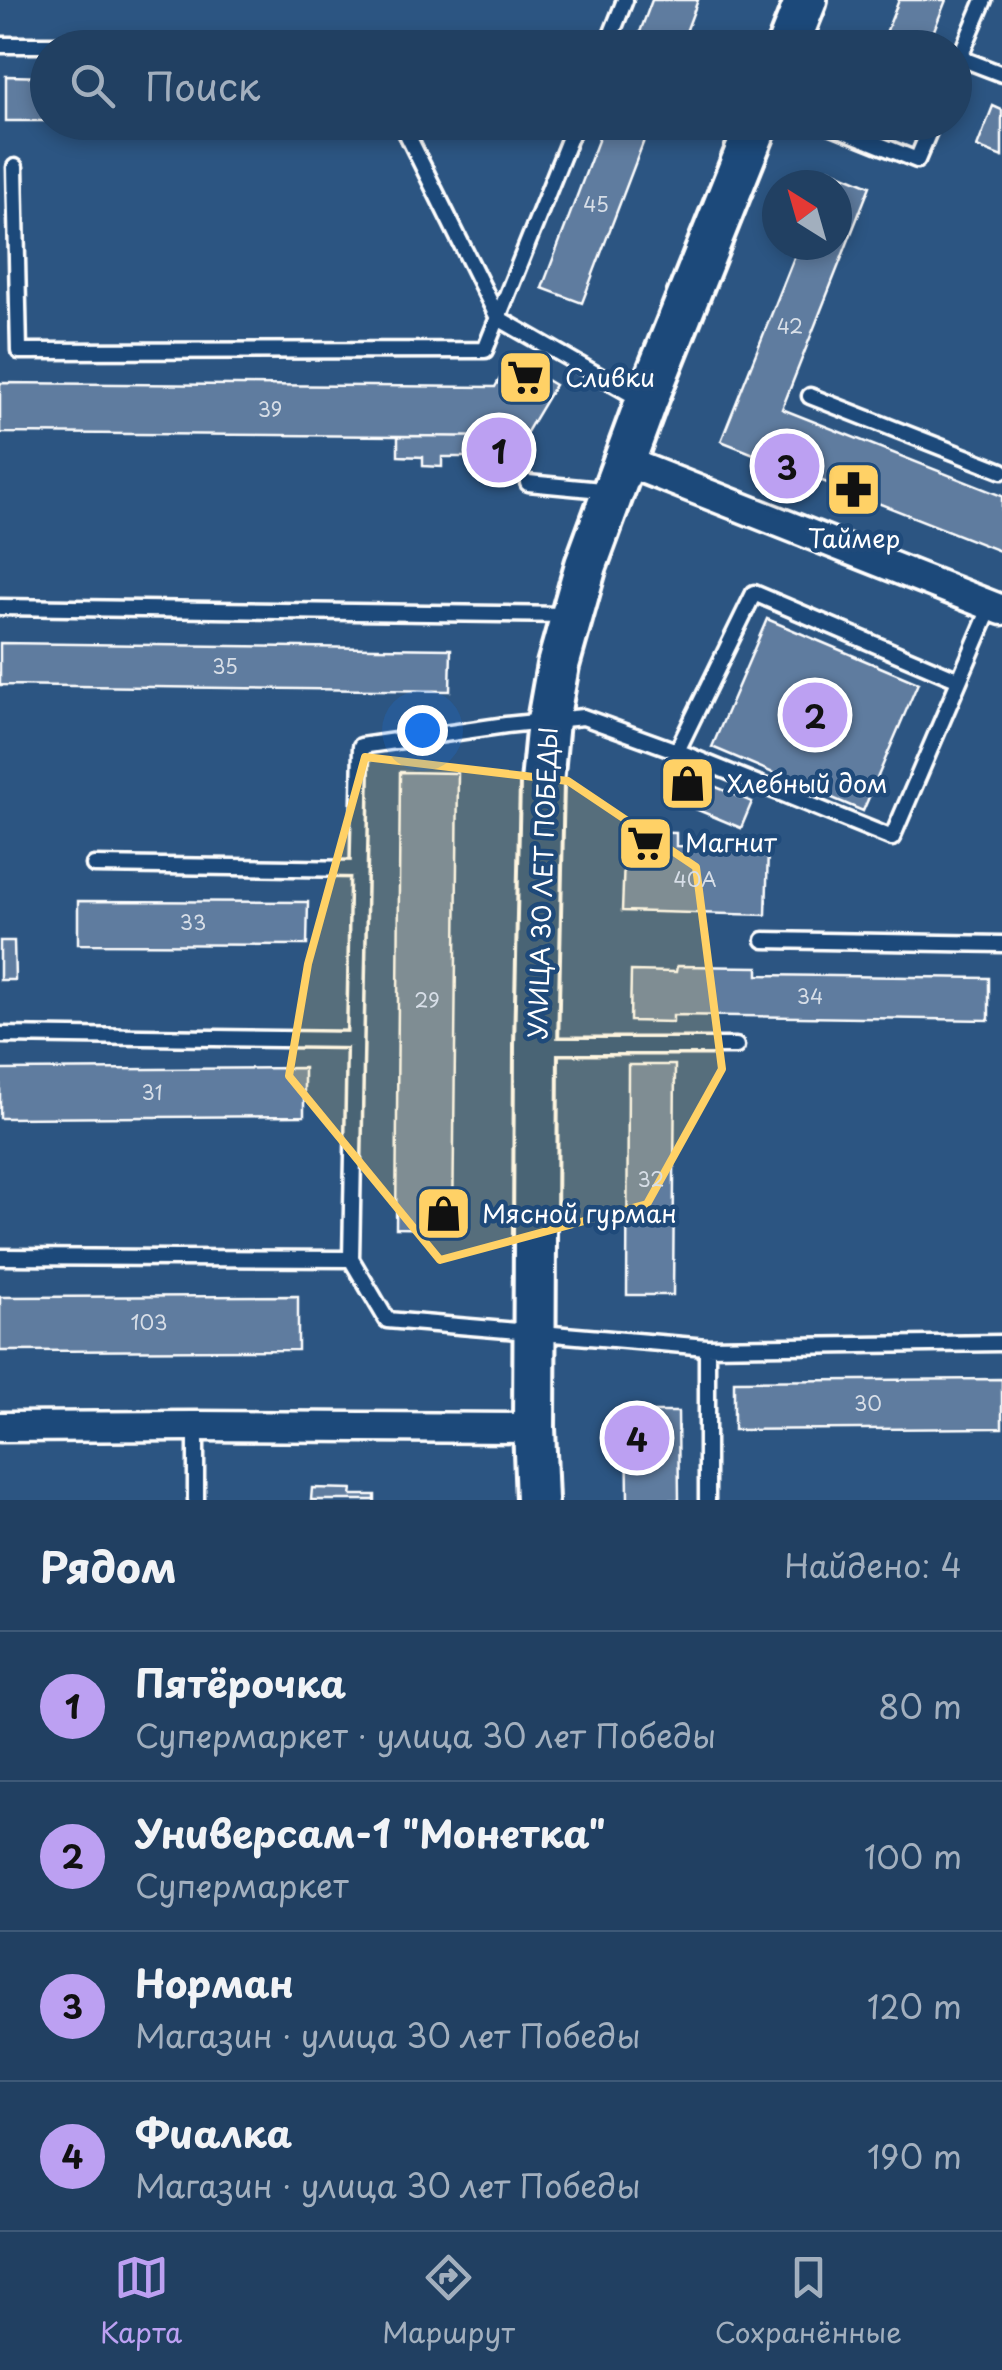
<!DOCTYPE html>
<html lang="ru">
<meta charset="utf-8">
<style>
body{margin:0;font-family:"Playpen Sans",sans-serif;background:#2d4b6b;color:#f1f3f6}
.compass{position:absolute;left:762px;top:170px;width:90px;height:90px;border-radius:50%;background:#214062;box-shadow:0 5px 15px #0003;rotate:323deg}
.you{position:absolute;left:422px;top:730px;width:35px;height:35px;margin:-25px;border:8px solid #fff;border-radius:50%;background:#1a73e8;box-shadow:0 0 0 15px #1a73e833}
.badge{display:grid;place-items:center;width:65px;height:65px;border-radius:50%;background:#bca0f2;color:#111;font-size:32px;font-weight:700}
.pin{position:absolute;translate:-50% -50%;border:5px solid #fff;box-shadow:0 2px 10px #0006}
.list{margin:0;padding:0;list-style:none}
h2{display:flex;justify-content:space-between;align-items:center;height:130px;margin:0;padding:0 40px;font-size:42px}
h2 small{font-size:32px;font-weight:400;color:#a2afbe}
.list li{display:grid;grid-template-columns:65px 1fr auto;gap:30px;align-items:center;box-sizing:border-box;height:150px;padding:0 40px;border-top:2px solid #3e5977}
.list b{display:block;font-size:38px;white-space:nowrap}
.list p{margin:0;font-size:32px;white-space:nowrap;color:#a2afbe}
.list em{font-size:32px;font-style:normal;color:#a2afbe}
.icon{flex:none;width:55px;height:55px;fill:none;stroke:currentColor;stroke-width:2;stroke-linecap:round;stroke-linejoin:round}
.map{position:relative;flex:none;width:1002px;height:1500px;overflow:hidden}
.search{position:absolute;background:#214062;box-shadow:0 5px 15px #0003;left:30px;right:30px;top:30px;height:110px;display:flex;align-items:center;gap:25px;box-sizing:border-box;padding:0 35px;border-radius:55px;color:#a2afbe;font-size:38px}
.sheet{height:730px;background:#214062}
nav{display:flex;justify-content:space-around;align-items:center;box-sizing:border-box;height:140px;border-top:2px solid #3e5977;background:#214062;font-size:28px;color:#a2afbe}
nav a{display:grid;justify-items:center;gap:5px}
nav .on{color:#bca0f2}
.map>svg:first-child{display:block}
.building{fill:#5e7c9f;stroke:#fff;stroke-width:2.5}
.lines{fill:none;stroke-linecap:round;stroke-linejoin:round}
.lane-casing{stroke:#fff;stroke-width:21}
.street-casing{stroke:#fff;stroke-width:35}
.secondary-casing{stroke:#fff;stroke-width:48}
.lane{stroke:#1f4a7a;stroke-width:14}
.street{stroke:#1f4a7a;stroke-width:28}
.secondary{stroke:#1f4a7a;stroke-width:40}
.marked{fill:#ffd166;fill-opacity:0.2;stroke:#ffd166;stroke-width:8;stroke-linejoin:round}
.labels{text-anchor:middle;stroke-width:9;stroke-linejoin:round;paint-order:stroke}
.number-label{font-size:20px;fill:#d7dee7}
.poi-label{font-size:25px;fill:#fff;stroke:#1f4a7a;text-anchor:start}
.street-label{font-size:25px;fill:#fff;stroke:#1f4a7a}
</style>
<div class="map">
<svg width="1002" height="1500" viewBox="0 0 1002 1500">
<rect width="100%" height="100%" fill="#2c5582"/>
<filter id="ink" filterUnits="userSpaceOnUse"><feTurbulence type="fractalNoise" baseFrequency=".01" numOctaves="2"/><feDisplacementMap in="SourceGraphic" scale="20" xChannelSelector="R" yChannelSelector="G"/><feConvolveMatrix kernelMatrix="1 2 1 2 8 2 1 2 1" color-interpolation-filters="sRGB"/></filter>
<g filter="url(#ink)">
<!-- building -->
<path class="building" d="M652,0H698L680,48H634Z
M899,0H946L927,48H880Z
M6,76L48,77V121H6Z
M993,106L1002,110V157L977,147Z
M117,122H349V126Z
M605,122H651L582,303L542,288Z
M829,169L870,186L782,409L1002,496V552L721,441L799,245H837V185H823Z
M511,359L555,385L524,437L0,433V383L495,387Z
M398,436L524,437V457H442V467L423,466V457L398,456Z
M767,619L918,683L863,811L712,747Z
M0,643L451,649L450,691L0,685Z
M400,772L458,773L453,1229L396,1228Z
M685,774L752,802L741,828L674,800Z
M625,832L676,833V846L768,849L766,915L622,911Z
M78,901L308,902L307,945L78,944Z
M0,941H14L15,980H0Z
M677,966L758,967V975L989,978V1020L673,1015V1022L630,1021L631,971L676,972Z
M628,1065H675L673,1295H627Z
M304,1068V1116L0,1118V1070Z
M298,1296V1350L0,1351V1297Z
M1002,1379V1428L734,1430V1381Z
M627,1412H678L679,1500H628Z
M312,1488L352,1489L351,1495H375V1500H311Z"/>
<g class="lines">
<defs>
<path id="lane" d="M0,45H357L359,48
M606,48L625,0
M960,58L1002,74
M954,71L984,0
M401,122L498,318L645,402
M822,122L917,160L933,122
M15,167L19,351L485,350L576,122
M810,396L1002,471
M528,483L612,491
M0,607L569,615
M959,680L754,593L677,751L892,838L991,606
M677,751L583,717L506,725L361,746L351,1259L387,1320L707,1347L1002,1343
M94,865L358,869
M764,940L1002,944
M0,1035L355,1040
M537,1046H736
M0,1257L351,1259
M707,1347V1500
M196,1426V1500"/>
<path id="street" d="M624,461L1002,610
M0,1427L196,1426L534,1428"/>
<path id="secondary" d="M787,48L806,0
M537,1500L534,1428L536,1046L542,783L548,721L558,665L586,565L646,402L758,122"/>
</defs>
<!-- lane casing -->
<use href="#lane" class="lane-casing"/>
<!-- street casing -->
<use href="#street" class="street-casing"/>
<!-- secondary casing -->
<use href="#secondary" class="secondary-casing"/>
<!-- lane -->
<use href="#lane" class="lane"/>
<!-- street -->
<use href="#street" class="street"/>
<!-- secondary -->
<use href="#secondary" class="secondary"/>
</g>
</g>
<!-- marked area -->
<path class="marked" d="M365,757L568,781L696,867L722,1069L647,1204L440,1260L289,1076L308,964Z"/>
<!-- icons -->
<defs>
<symbol id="supermarket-square" viewBox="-11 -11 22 22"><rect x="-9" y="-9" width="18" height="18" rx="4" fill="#ffd166" stroke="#1f4a7a"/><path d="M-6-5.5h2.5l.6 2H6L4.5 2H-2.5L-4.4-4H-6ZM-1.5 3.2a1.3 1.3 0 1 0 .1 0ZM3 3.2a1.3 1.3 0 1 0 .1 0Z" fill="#111"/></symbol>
<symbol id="pharmacy-square" viewBox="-11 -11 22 22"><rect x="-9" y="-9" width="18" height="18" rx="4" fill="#ffd166" stroke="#1f4a7a"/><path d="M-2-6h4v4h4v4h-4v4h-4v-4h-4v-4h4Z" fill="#111"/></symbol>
<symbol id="shop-square" viewBox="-11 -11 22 22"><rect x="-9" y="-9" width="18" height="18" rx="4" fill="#ffd166" stroke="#1f4a7a"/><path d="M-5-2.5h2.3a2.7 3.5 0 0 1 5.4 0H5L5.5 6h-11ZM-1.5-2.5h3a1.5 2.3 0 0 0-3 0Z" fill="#111"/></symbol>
</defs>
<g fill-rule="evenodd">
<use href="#supermarket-square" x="494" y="346" width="63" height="63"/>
<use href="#pharmacy-square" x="822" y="458" width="63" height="63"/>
<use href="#shop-square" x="656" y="752" width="63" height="63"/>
<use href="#supermarket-square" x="614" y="812" width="63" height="63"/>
<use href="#shop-square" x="412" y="1182" width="63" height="63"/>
</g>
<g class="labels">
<!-- number labels -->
<g class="number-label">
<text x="596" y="212">45</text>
<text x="790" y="334">42</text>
<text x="270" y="417">39</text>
<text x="225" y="674">35</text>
<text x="695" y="887">40А</text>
<text x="193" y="930">33</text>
<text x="810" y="1004">34</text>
<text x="427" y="1008">29</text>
<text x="152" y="1100">31</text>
<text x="651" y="1187">32</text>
<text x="149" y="1330">103</text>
<text x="868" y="1411">30</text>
</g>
<!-- poi labels -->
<g class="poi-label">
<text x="565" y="387">Сливки</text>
<text x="854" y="548" text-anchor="middle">Таймер</text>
<text x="727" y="793">Хлебный дом</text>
<text x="685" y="852">Магнит</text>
<text x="482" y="1223">Мясной гурман</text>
</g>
<!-- street labels -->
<g class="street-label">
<text transform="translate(543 883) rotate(-88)" y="9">УЛИЦА 30 ЛЕТ ПОБЕДЫ</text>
</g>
</g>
</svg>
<svg class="compass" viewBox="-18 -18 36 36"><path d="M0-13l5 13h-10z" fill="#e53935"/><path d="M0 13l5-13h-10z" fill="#a2afbe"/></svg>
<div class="you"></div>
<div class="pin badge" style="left:499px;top:450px">1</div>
<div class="pin badge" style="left:815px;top:715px">2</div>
<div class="pin badge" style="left:787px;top:466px">3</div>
<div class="pin badge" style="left:637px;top:1438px">4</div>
<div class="search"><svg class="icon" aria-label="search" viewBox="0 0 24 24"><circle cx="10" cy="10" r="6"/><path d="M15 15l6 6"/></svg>Поиск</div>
</div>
<section class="sheet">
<h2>Рядом<small>Найдено: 4</small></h2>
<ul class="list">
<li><span class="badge">1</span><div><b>Пятёрочка</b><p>Супермаркет · улица 30 лет Победы</p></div><em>80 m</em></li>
<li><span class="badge">2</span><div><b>Универсам-1 &quot;Монетка&quot;</b><p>Супермаркет</p></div><em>100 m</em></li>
<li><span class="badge">3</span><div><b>Норман</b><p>Магазин · улица 30 лет Победы</p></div><em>120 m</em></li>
<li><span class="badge">4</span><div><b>Фиалка</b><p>Магазин · улица 30 лет Победы</p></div><em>190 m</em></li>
</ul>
</section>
<nav>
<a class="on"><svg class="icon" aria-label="map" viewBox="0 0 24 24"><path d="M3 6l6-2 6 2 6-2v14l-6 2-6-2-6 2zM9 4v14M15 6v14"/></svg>Карта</a>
<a><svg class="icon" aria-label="directions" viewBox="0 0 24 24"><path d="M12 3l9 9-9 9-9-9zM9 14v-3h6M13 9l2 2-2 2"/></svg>Маршрут</a>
<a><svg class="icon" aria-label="saved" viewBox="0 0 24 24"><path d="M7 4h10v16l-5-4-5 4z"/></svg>Сохранённые</a>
</nav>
